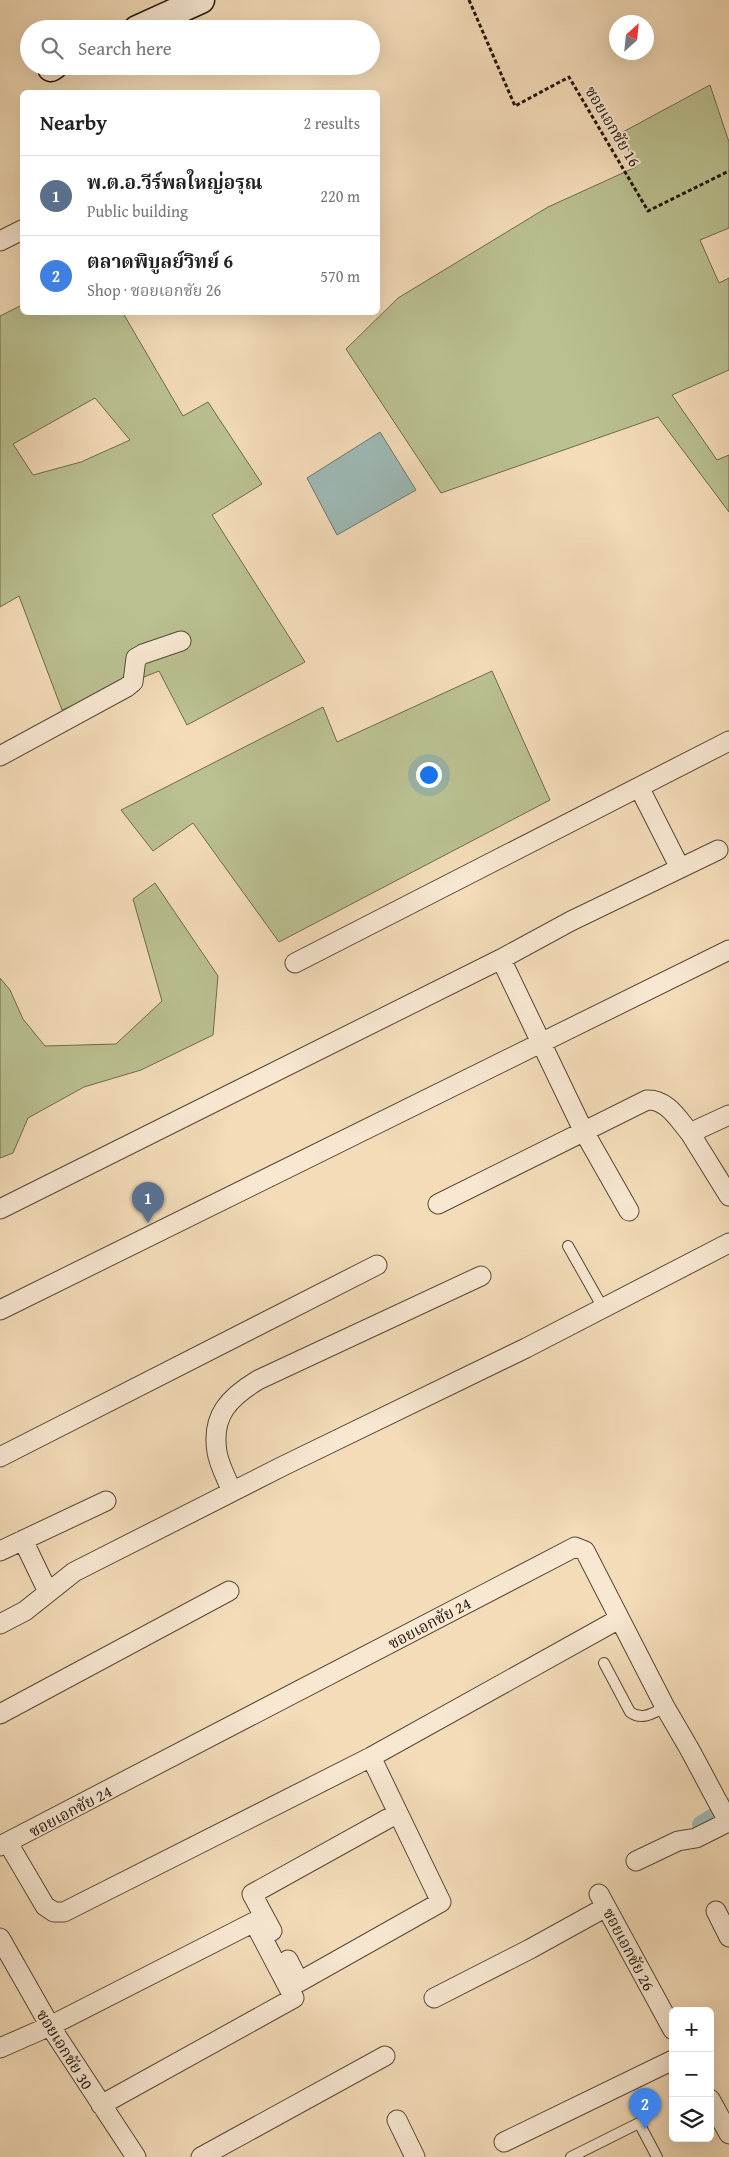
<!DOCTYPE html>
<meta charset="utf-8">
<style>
body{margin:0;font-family:"Gentium Book Plus","Noto Serif Thai",serif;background:#f2f2f2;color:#222}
.controls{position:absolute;right:15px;bottom:15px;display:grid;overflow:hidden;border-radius:8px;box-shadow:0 5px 20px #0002}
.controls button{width:45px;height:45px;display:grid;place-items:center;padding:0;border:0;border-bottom:1px solid #e0e0e0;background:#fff;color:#222;font:25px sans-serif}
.compass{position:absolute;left:609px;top:15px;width:45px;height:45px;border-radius:50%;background:#fff;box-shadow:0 5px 20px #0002;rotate:27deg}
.you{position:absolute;left:428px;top:774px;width:18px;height:18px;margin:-12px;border:4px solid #fff;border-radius:50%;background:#1a73e8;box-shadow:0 0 0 8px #1a73e833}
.badge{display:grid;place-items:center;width:32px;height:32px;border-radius:50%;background:#111827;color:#fff;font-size:16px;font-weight:700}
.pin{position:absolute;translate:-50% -41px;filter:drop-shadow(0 1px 2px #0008)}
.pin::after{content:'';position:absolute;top:26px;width:18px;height:15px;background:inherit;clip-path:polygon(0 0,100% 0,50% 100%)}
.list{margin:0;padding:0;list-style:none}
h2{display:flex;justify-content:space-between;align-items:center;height:65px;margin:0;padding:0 20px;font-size:21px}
h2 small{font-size:16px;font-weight:400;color:#767676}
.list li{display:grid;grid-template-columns:32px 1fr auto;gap:15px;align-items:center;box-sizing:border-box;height:80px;padding:0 20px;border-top:1px solid #e0e0e0}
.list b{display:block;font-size:19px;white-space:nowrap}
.list p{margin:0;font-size:16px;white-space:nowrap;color:#767676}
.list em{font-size:16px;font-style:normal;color:#767676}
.icon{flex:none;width:28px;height:28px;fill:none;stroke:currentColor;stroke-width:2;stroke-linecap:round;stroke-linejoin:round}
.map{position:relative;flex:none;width:729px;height:2157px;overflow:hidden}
.search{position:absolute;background:#fff;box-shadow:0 5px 20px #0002;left:20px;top:20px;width:360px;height:55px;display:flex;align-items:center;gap:12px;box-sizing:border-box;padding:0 18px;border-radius:28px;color:#767676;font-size:19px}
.panel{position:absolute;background:#fff;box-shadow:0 5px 20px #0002;left:20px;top:90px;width:360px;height:225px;border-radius:8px}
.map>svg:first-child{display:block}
.green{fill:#bac090;stroke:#6e6b4e;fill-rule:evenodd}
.water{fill:#9ebab7;stroke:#6c7872}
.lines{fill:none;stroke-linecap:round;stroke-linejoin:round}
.canal{stroke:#9ebab7;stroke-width:16}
.lane-casing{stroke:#564836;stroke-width:12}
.street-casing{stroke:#564836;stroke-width:21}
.secondary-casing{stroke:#21160b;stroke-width:29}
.path{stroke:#21160b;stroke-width:3;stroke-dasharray:4 2.5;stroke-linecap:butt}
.lane{stroke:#f8e8d2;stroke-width:10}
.street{stroke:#f8e8d2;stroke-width:19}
.secondary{stroke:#f8e8d2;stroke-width:26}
.labels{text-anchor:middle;stroke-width:4;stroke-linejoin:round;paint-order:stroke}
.street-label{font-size:16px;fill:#21160b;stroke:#f8e8d2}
</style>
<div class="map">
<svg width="729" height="2157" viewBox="0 0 729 2157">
<rect width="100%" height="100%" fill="#f4dcb9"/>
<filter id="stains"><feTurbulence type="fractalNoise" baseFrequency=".004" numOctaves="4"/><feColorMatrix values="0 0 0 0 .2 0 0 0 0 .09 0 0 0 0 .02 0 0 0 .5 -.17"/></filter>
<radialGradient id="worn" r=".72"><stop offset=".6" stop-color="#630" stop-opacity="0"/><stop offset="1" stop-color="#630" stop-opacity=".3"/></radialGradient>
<!-- green -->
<path class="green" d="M710,85L729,142V228L700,240L719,283L729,278V370L672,395L717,460L729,455V512L658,417L441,493L346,349L398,298L548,207L636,167L621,133Z
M22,305V312L123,313L183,416L208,402L262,484L212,515L305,662L187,725L159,671L62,710L19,596L0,607V316ZM95,398L130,440L81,462L33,475L13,444Z
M492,671L550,800L279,942L193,823L153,851L121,810L323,707L337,742Z
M155,883L218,976L213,1035L141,1070L84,1087L28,1118L13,1153L0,1158V978L10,990L23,1019L45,1046L116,1044L162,1001L133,899Z"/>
<!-- water -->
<path class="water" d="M380,432L416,490L337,535L307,478Z"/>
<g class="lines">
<!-- canal -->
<path class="canal" d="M700,1824L729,1806"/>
<defs>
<path id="lane" d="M568,1246L603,1308
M604,1663L630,1712C642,1721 653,1713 665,1707
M571,2157L639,2123L657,2157"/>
<path id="street" d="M0,241L22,230
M0,756L127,687L133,682L136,658L143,654L181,641
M639,787L680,868
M501,959L583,1130L629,1211
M295,963L729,741
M690,1133L729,1196
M438,1204L647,1100C667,1099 678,1119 690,1133L729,1115
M0,1209L501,959L571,921L718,850
M0,1310L729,950
M0,1457L377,1265
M232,1492C227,1479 219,1465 217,1452C211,1415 230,1397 258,1380L481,1276
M23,1540L48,1592
M0,1551L106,1501
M0,1624L25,1611L74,1572L283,1466L526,1348L729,1243
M0,1714L229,1591
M8,1843L45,1906L54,1912H64L371,1757L619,1619
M0,1846L575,1547L585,1551L665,1707L690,1750L729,1823
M636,1861L678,1841L696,1838L728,1822
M599,1894L673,2030
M716,1911L729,1937
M272,1931L252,1894L398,1813
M0,1938L50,2026L136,2157
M288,1960L299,1982L441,1902L371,1757
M434,1998L530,1949L606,1907
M0,2048L50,2026L254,1922L294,1998L101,2105
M710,2099L729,2134
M397,2120L415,2157
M504,2142L673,2060
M201,2157L385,2056"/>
<path id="secondary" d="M137,29L201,0
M51,68L54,66"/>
</defs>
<!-- lane casing -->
<use href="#lane" class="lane-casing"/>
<!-- street casing -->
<use href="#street" class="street-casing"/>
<!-- secondary casing -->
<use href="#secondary" class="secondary-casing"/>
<!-- path -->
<path class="path" d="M469,0L515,106L569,77L648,211L729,171"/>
<!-- lane -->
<use href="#lane" class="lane"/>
<!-- street -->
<use href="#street" class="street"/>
<!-- secondary -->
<use href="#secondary" class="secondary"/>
</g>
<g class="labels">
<!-- street labels -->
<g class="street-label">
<text transform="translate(613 126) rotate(59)" y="6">ซอยเอกชัย 16</text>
<text transform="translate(429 1623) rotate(-28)" y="6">ซอยเอกชัย 24</text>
<text transform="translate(70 1811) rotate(-28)" y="6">ซอยเอกชัย 24</text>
<text transform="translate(629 1949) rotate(62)" y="6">ซอยเอกชัย 26</text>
<text transform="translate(65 2049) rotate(58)" y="6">ซอยเอกชัย 30</text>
</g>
</g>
<rect width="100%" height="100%" filter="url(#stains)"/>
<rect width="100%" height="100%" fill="url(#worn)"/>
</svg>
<div class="controls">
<button>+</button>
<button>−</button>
<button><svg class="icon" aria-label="layers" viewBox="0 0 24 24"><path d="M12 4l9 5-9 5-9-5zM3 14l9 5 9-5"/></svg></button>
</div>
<svg class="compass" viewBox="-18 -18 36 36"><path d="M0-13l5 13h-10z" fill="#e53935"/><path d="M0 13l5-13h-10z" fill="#767676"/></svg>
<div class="you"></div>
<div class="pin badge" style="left:148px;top:1223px;background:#5c6f8a">1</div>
<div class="pin badge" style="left:645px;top:2129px;background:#3f7fe0">2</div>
<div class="search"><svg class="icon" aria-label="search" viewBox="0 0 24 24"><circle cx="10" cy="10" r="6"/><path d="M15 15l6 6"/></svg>Search here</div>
<section class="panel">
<h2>Nearby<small>2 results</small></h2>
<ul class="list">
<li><span class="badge" style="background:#5c6f8a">1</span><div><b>พ.ต.อ.วีร์พลใหญ่อรุณ</b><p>Public building</p></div><em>220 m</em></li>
<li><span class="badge" style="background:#3f7fe0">2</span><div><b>ตลาดพิบูลย์วิทย์ 6</b><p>Shop · ซอยเอกชัย 26</p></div><em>570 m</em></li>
</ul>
</section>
</div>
